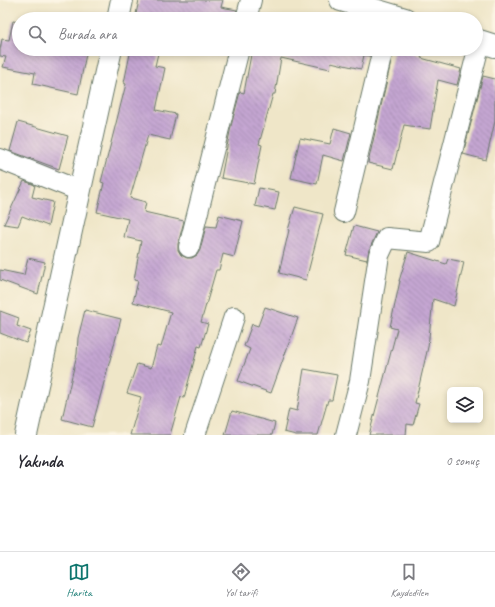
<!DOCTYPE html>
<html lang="tr">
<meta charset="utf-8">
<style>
body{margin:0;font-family:Caveat,sans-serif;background:#f2f2f3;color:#2b2b33}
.controls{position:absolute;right:12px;bottom:12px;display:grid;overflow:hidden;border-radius:6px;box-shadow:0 2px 6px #0003}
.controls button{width:36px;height:36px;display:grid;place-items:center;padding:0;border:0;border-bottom:1px solid #e1e1e2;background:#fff;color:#2b2b33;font:20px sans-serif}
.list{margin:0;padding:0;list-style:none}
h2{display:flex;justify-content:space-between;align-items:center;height:52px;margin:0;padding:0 16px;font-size:17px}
h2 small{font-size:13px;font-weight:400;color:#7c7c81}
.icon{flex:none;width:22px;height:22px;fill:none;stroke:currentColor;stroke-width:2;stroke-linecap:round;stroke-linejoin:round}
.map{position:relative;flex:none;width:495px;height:435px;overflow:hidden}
.search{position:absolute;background:#fff;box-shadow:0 2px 6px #0003;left:12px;right:12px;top:12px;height:44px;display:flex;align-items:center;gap:10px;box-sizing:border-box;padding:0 14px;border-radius:22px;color:#7c7c81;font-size:15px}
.sheet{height:116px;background:#fff}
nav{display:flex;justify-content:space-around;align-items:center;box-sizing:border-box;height:56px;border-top:1px solid #e1e1e2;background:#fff;font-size:11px;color:#7c7c81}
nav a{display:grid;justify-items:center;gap:2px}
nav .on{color:#0f766e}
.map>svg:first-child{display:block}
.building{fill:url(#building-back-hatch)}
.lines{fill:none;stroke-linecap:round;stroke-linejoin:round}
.minor-casing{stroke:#687868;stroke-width:22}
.major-casing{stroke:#687868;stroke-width:24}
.minor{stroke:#fff;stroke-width:20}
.major{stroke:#fff;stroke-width:22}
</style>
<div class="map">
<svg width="495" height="435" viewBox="0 0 495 435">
<defs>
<pattern id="building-back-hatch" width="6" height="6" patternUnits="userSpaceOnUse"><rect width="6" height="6" fill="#c5a6d2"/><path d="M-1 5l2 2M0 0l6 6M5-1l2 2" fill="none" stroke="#9f88ab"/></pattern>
</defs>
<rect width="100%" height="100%" fill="#fcf5e5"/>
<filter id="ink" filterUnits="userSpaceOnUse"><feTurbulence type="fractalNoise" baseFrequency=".025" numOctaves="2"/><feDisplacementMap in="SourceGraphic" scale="8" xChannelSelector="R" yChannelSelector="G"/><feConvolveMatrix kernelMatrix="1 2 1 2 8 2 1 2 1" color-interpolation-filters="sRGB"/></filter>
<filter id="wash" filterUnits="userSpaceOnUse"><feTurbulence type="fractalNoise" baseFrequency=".012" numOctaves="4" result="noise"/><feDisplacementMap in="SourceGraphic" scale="16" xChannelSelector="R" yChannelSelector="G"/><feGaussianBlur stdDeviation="0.9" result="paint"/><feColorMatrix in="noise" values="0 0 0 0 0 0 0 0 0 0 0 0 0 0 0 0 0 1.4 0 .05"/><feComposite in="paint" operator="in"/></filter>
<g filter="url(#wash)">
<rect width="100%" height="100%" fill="#efe6c8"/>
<g id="blocks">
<!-- building -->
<path class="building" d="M139,0H223L221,7L237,10L235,19H135Z
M13,21L19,22V49H87L78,94L33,84L35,73L3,67L6,57L0,56V50L2,39L9,40Z
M131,49H159L155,66L165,68L156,110L176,114L170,140L148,135L130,198L146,202L144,212L184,221L178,244V250L181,255L187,258H192L197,255L200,250L206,226L216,227L219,215L243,221L234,257L223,254L219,270H216L201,322L208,324L201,347L198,346L184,398L181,397L170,435H130L141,397L127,393L137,364L151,368L157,346L161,347L171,312L133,302L138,281L134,280L141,241L124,237L128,219L97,212L104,183L101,182L126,84L124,83Z
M252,49H371L370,56L364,55L361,69L331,62L330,69L281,58L275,94H273L259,144L262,145L254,184L221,178L231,126L240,92L244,93Z
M394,49L422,56L421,58L461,69L457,85L438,80L430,129L404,125L393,169L368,163Z
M483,76L495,79V121L486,160L463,154Z
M18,122L68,136L59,169L10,151Z
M334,128L351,133L344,161L323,155L317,184L291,178L300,138L330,144Z
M24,181L35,185L32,197L53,202L48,226L22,216L18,226L4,224Z
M259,188L279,192L275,210L255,206Z
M295,207L323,214L306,280L279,273L289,230H288Z
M354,226L377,232L369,250L367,260L346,255Z
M408,252L446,264L448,259L464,262L454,306L433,299L428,347L415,403L419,404L413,425L407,424L406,435H369L397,329L390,327L400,281H399Z
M28,258L45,262L38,294L0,280V270L24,275Z
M265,307L298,318L271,393L238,381L250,349L244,346L252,324L258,326Z
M85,310L121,319L92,427L62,419L77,354L78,338Z
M0,311L19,318L17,326L31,331L26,343L0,333Z
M304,369L337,375L332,400H328L318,435H296L284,432L289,409L297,411Z
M232,411L275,423L272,435H225Z"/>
</g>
</g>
<g filter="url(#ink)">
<use href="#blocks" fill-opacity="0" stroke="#687868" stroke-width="1"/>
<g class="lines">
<defs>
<path id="minor" d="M246,19L251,0
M0,159L80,191
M344,212L383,49
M189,247L239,49
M195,435L234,317
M346,435L360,381L379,255L387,238L429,242L480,42"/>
<path id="major" d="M341,0L405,19
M118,19L122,0
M476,40L495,46
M26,435L111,49"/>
</defs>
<!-- minor casing -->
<use href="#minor" class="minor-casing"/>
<!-- major casing -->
<use href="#major" class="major-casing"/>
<!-- minor -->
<use href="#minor" class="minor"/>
<!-- major -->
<use href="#major" class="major"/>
</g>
</g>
</svg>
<div class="controls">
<button><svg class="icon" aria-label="layers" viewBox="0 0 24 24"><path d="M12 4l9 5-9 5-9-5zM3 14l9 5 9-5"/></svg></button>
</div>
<div class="search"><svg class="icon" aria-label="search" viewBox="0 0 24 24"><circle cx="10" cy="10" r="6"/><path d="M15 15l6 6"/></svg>Burada ara</div>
</div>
<section class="sheet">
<h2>Yakında<small>0 sonuç</small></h2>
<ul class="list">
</ul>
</section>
<nav>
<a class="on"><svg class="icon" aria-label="map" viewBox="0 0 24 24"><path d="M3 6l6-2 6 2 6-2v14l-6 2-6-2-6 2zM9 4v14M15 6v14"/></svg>Harita</a>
<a><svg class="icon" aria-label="directions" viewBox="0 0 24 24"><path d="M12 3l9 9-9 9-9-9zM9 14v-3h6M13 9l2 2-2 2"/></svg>Yol tarifi</a>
<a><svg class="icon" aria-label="saved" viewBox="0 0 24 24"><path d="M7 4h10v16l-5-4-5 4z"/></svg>Kaydedilen</a>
</nav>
